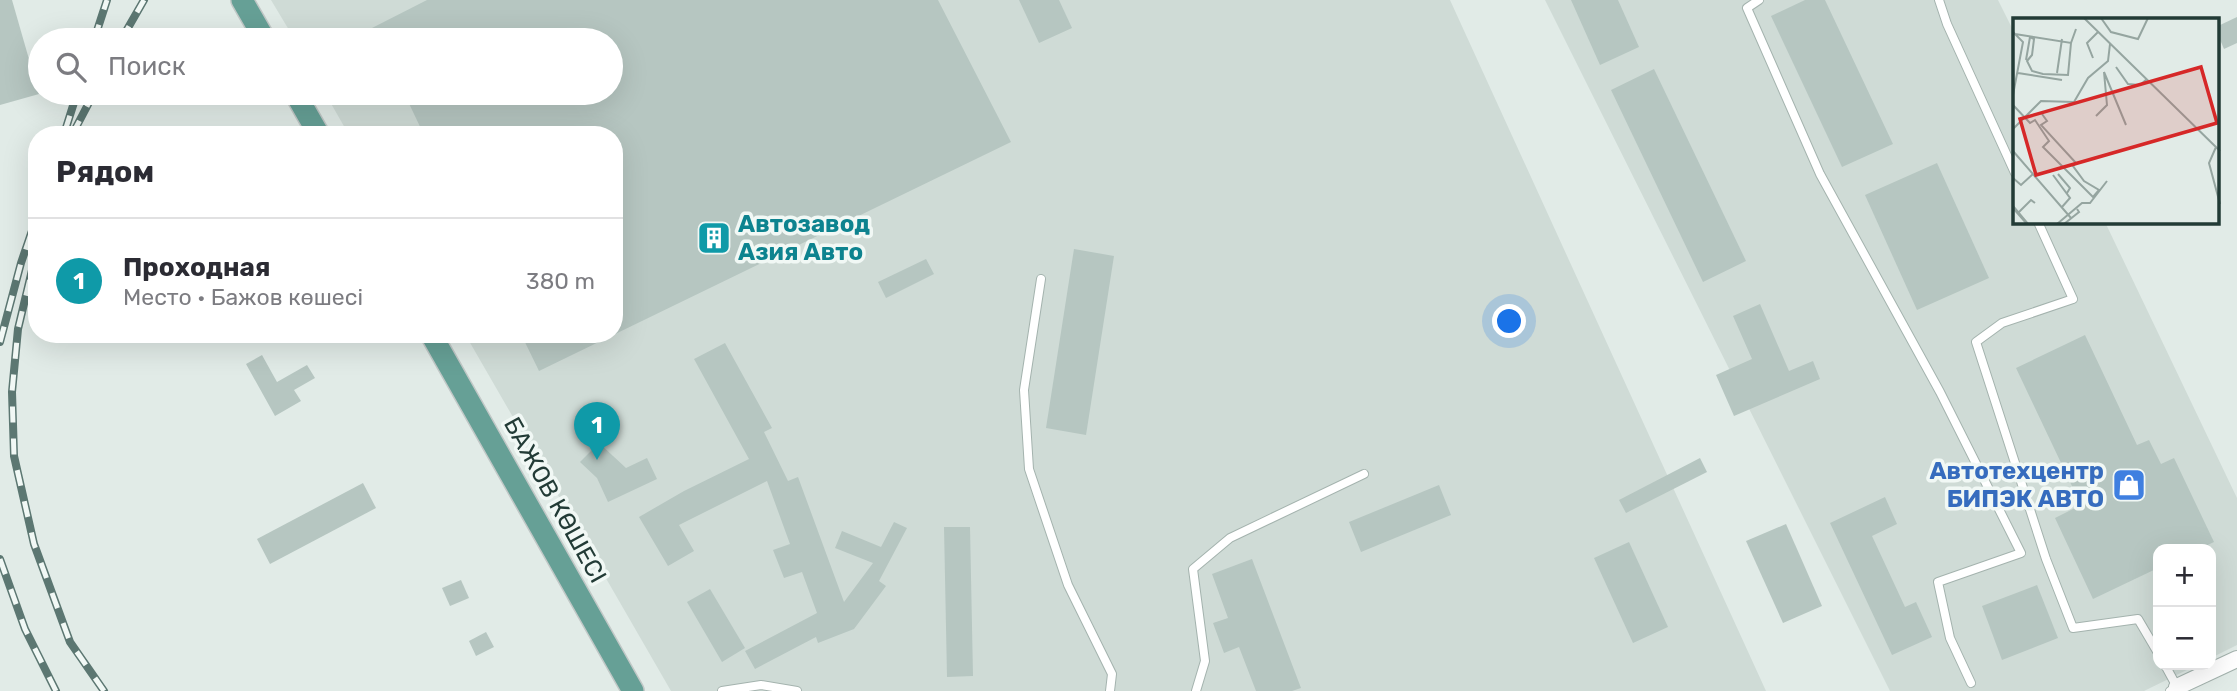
<!DOCTYPE html>
<html lang="ru">
<meta charset="utf-8">
<style>
body{margin:0;font-family:Rubik,sans-serif;background:#f2f2f3;color:#2b2b33}
.controls{position:absolute;right:21px;bottom:21px;display:grid;overflow:hidden;border-radius:14px;box-shadow:0 7px 28px #0002}
.controls button{width:63px;height:63px;display:grid;place-items:center;padding:0;border:0;border-bottom:2px solid #e1e1e2;background:#fff;color:#2b2b33;font:35px sans-serif}
.you{position:absolute;left:1510px;top:322px;width:24px;height:24px;margin:-18px;border:5px solid #fff;border-radius:50%;background:#1a73e8;box-shadow:0 0 0 10px #1a73e833}
.badge{display:grid;place-items:center;width:46px;height:46px;border-radius:50%;background:#835745;color:#fff;font-size:23px;font-weight:700}
.pin{position:absolute;translate:-50% -58px;filter:drop-shadow(0 2px 4px #0008)}
.pin::after{content:'';position:absolute;top:37px;width:24px;height:21px;background:inherit;clip-path:polygon(0 0,100% 0,50% 100%)}
.list{margin:0;padding:0;list-style:none}
h2{display:flex;justify-content:space-between;align-items:center;height:91px;margin:0;padding:0 28px;font-size:30px}
h2 small{font-size:23px;font-weight:400;color:#7c7c81}
.list li{display:grid;grid-template-columns:46px 1fr auto;gap:21px;align-items:center;box-sizing:border-box;height:126px;padding:0 28px;border-top:2px solid #e1e1e2}
.list b{display:block;font-size:26px;white-space:nowrap}
.list p{margin:0;font-size:23px;white-space:nowrap;color:#7c7c81}
.list em{font-size:23px;font-style:normal;color:#7c7c81}
.icon{flex:none;width:38px;height:38px;fill:none;stroke:currentColor;stroke-width:2;stroke-linecap:round;stroke-linejoin:round}
.map{position:relative;flex:none;width:2237px;height:691px;overflow:hidden}
.search{position:absolute;background:#fff;box-shadow:0 7px 28px #0002;left:28px;top:28px;width:595px;height:77px;display:flex;align-items:center;gap:18px;box-sizing:border-box;padding:0 24px;border-radius:38px;color:#7c7c81;font-size:26px}
.panel{position:absolute;background:#fff;box-shadow:0 7px 28px #0002;left:28px;top:126px;width:595px;height:217px;border-radius:28px}
.map>svg:first-child{display:block}
.built{fill:#cfdbd6}
.building{fill:#b6c6c1}
.lines{fill:none;stroke-linecap:round;stroke-linejoin:round}
.service-casing{stroke:#a4b3ae;stroke-width:10}
.minor-casing{stroke:#a4b3ae;stroke-width:18}
.primary-casing{stroke:#c1c8c7;stroke-width:24}
.service{stroke:#fff;stroke-width:8}
.minor{stroke:#fff;stroke-width:16}
.primary{stroke:#66a096;stroke-width:21}
.rail-casing{stroke:#5c7772;stroke-width:8}
.rail{stroke:#f1f8f5;stroke-width:5;stroke-dasharray:16;stroke-linecap:butt}
.labels{text-anchor:middle;stroke-width:7;stroke-linejoin:round;paint-order:stroke}
.culture-label{font-size:24px;font-weight:bold;fill:#0d838f;stroke:#f1f8f5;text-anchor:start}
.shop-label{font-size:24px;font-weight:bold;fill:#366cbe;stroke:#f1f8f5;text-anchor:end}
.street-label{font-size:24px;fill:#223b36;stroke:#f1f8f5}
.inset-road{fill:none;stroke:#95a5a0;stroke-width:2}
.view{fill:#d62828;fill-opacity:0.15;stroke:#d62828;stroke-width:3.5}
.inset-edge{fill:none;stroke:#223b36;stroke-width:3.5}
</style>
<div class="map">
<svg width="2237" height="691" viewBox="0 0 2237 691">
<rect width="100%" height="100%" fill="#e1ebe7"/>
<g class="built">
<path d="M271,0H1450L1766,691H671L465,334H614V135H349L325,93H611V40H295Z"/>
<path d="M1545,0H1998L2015,34V222H2105L2237,498V645L2211,658V549H2158V665H2197L2144,691H1890Z"/>
</g>
<g class="building">
<path d="M0,0H12L39,94L0,105Z"/>
<path d="M427,0H938L1011,142L539,371L521,334H614V135H424L404,93H611V40H378L372,28Z"/>
<path d="M1019,0H1059L1072,28L1039,43Z"/>
<path d="M1571,0H1618L1639,47L1600,65Z"/>
<path d="M1805,0H1825L1893,144L1842,167L1771,16Z"/>
<path d="M2237,17V43L2224,49L2218,35V26Z"/>
<path d="M1654,69L1746,261L1703,282L1611,90Z"/>
<path d="M1937,163L1989,278L1917,310L1865,195Z"/>
<path d="M1074,249L1114,256L1086,435L1046,428Z"/>
<path d="M926,259L934,274L886,298L878,282Z"/>
<path d="M1760,304L1789,371L1813,361L1820,379L1734,416L1716,375L1752,359L1733,316Z"/>
<path d="M2085,335L2137,445L2149,440L2161,464L2174,458L2214,542L2199,549H2158V568L2093,599L2055,518L2081,505L2016,368Z"/>
<path d="M725,343L772,428L764,432L788,481L798,477L844,602L873,563L835,548L842,531L881,547L894,522L907,528L879,581L886,586L854,629L818,643L816,637L755,669L745,651L817,613L802,572L784,578L773,550L790,544L767,481L679,525L694,551L668,566L639,517L684,491L749,459L694,359Z"/>
<path d="M262,355L277,382L307,365L315,378L294,390L301,401L275,416L246,364Z"/>
<path d="M599,443L626,468L647,458L657,479L608,502L597,478L580,462Z"/>
<path d="M1700,458L1707,472L1626,513L1619,500Z"/>
<path d="M363,483L376,508L270,564L257,539Z"/>
<path d="M1439,485L1451,515L1361,552L1349,522Z"/>
<path d="M1885,497L1897,524L1872,536L1905,607L1916,602L1932,637L1892,655L1830,523Z"/>
<path d="M1786,524L1822,606L1783,623L1746,541Z"/>
<path d="M944,527H970L973,676L947,677Z"/>
<path d="M1629,542L1668,627L1633,643L1594,558Z"/>
<path d="M1252,559L1301,688L1292,691H1256L1239,647L1224,653L1213,623L1228,618L1212,574Z"/>
<path d="M461,580L469,598L450,606L442,588Z"/>
<path d="M2037,585L2058,638L2002,660L1982,606Z"/>
<path d="M710,589L745,648L722,662L687,602Z"/>
<path d="M486,632L494,647L476,656L469,641Z"/>
</g>
<g class="lines">
<defs>
<g id="service">
<path d="M1759,0L1747,8L1820,174L1940,392L2021,553L1938,582L1950,638L1971,683"/>
<path d="M1939,0L1947,24L2015,173"/>
<path d="M2038,222L2073,299L2002,323L1976,342L2046,559L2073,628L2138,619L2158,653"/>
<path d="M1041,279L1024,390L1029,469L1068,585L1112,674L1110,691"/>
<path d="M2165,665L2177,687L2170,691"/>
<path d="M722,691L761,685L797,691"/>
<path d="M1196,691L1205,661L1193,569L1230,538L1364,474"/>
</g>
<path id="minor" d="M2179,691L2177,687L2237,659"/>
<g id="primary">
<path d="M242,0L265,40"/>
<path d="M295,93L319,135"/>
<path d="M431,334L633,691"/>
</g>
</defs>
<use href="#service" class="service-casing"/>
<use href="#minor" class="minor-casing"/>
<use href="#primary" class="primary-casing"/>
<use href="#service" class="service"/>
<use href="#minor" class="minor"/>
<use href="#primary" class="primary"/>
<defs>
<g id="rail">
<path d="M94,40L107,0"/>
<path d="M121,40L144,0"/>
<path d="M65,131L77,93"/>
<path d="M72,135L94,93"/>
<path d="M37,249L18,329L12,392L14,456L34,544L70,642L104,691"/>
<path d="M0,342L21,263L37,216"/>
<path d="M0,559L25,629L56,691"/>
</g>
</defs>
<use href="#rail" class="rail-casing"/>
<use href="#rail" class="rail"/>
</g>
<defs>
<symbol id="building-square" viewBox="-11 -11 22 22"><rect x="-9" y="-9" width="18" height="18" rx="4" fill="#0f9aa8" stroke="#f1f8f5"/><path d="M-4-6H4V6H1V3H-1V6H-4ZM-2.5-4.3h1.7v1.8h-1.7ZM.8-4.3h1.7v1.8H.8ZM-2.5-1h1.7V.8h-1.7ZM.8-1h1.7V.8H.8Z" fill="#fff"/></symbol>
<symbol id="shop-square" viewBox="-11 -11 22 22"><rect x="-9" y="-9" width="18" height="18" rx="4" fill="#3f7fe0" stroke="#f1f8f5"/><path d="M-5-2.5h2.3a2.7 3.5 0 0 1 5.4 0H5L5.5 6h-11ZM-1.5-2.5h3a1.5 2.3 0 0 0-3 0Z" fill="#fff"/></symbol>
</defs>
<g fill-rule="evenodd">
<use href="#building-square" x="695" y="219" width="38" height="38"/>
<use href="#shop-square" x="2110" y="466" width="38" height="38"/>
</g>
<g class="labels">
<g class="culture-label">
<text x="738" y="232">Автозавод<tspan x="738" dy="28">Азия Авто</tspan></text>
</g>
<g class="shop-label">
<text x="2104" y="479">Автотехцентр<tspan x="2104" dy="28">БИПЭК АВТО</tspan></text>
</g>
<g class="street-label">
<text transform="translate(555 500) rotate(61)" y="8">БАЖОВ КӨШЕСІ</text>
</g>
</g>
<g transform="translate(2013 18)">
<rect width="206" height="206" fill="#e1ebe7"/>
<path class="inset-road" d="M71,0L207,133M88,0L98,14L125,21L135,0M0,14L10,24L0,77M2,16L58,25L63,11M17,19L21,21L19,37L14,43L19,53L30,56L55,57L58,25M80,40L74,25L85,14M13,42L17,19M103,49L115,66L127,67L134,61M91,54L113,107M5,55L49,62M44,55L49,21M0,87L17,105L22,102L36,123L30,129L80,179L86,172L71,163L60,148L63,145L28,107L34,103L29,96M83,98L94,87L91,54M0,111L28,83L61,84L75,60L95,43L97,26M203,129L196,145L207,186M0,133L58,200M45,156L57,170L54,175M40,157L57,180L49,189M0,160L8,167L20,156M0,188L15,206M0,190L14,206M6,194L18,182L22,185M44,206L69,185H77L94,163M51,206L66,194L64,191"/>
<path class="view" d="M188,49L204,105L23,157L7,101Z"/>
<rect width="206" height="206" class="inset-edge"/>
</g>
</svg>
<div class="controls">
<button>+</button>
<button>−</button>
</div>
<div class="you"></div>
<div class="pin badge" style="left:597px;top:460px;background:#0f9aa8">1</div>
<div class="search"><svg class="icon" aria-label="search" viewBox="0 0 24 24"><circle cx="10" cy="10" r="6"/><path d="M15 15l6 6"/></svg>Поиск</div>
<section class="panel">
<h2>Рядом<small></small></h2>
<ul class="list">
<li><span class="badge" style="background:#0f9aa8">1</span><div><b>Проходная</b><p>Место · Бажов көшесі</p></div><em>380 m</em></li>
</ul>
</section>
</div>
